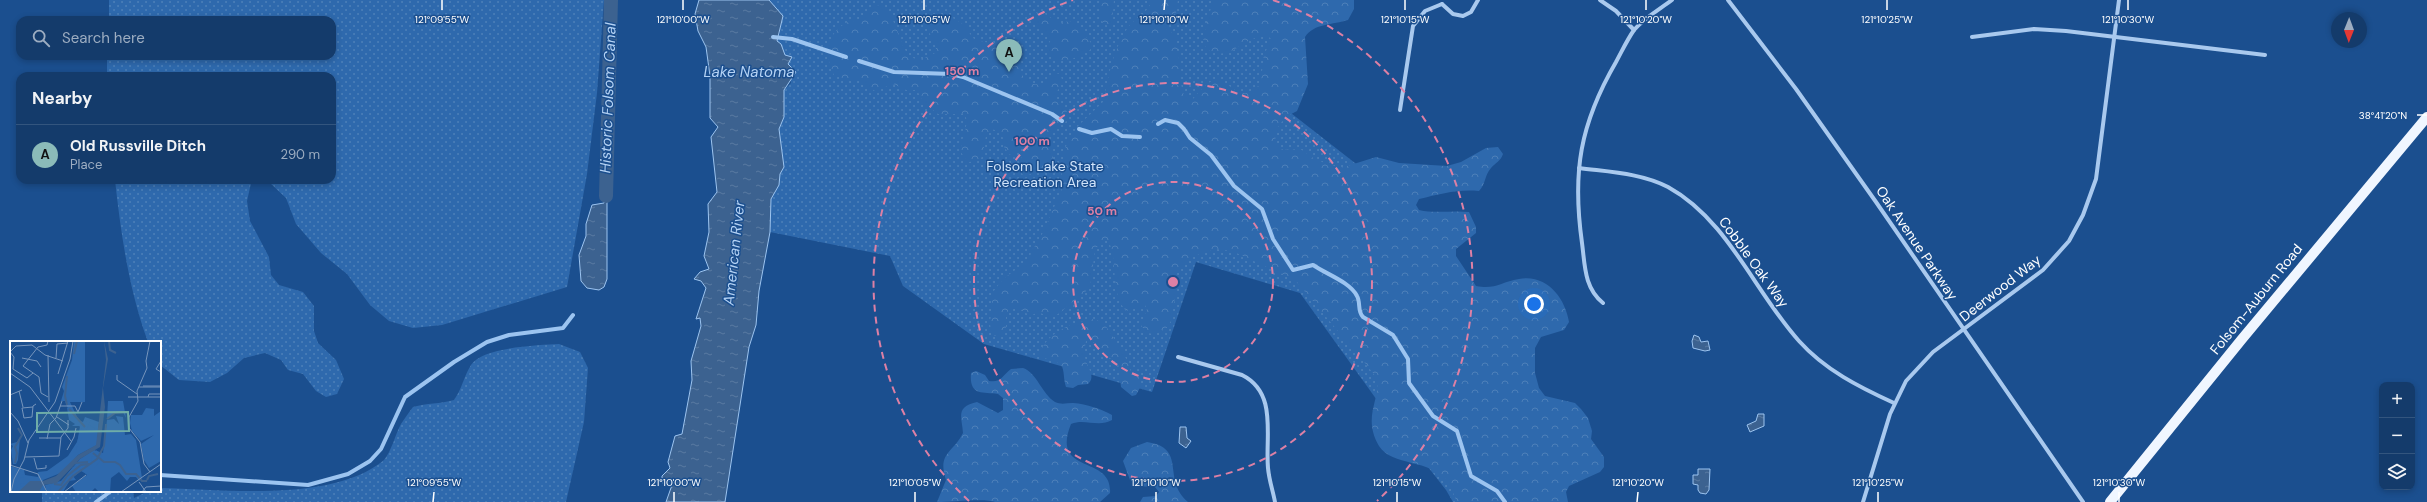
<!DOCTYPE html>
<meta charset="utf-8">
<style>
body{margin:0;font-family:"DM Sans",sans-serif;background:#1d4271;color:#f1f3f6}
.controls{position:absolute;right:12px;bottom:12px;display:grid;overflow:hidden;border-radius:8px;box-shadow:0 2px 6px #0003}
.controls button{width:36px;height:36px;display:grid;place-items:center;padding:0;border:0;border-bottom:1px solid #33557e;background:#143b6b;color:#f1f3f6;font:20px sans-serif}
.compass{position:absolute;left:2331px;top:12px;width:36px;height:36px;border-radius:50%;background:#143b6b;box-shadow:0 2px 6px #0003;rotate:181deg}
.you{position:absolute;left:1534px;top:304px;width:14px;height:14px;margin:-10px;border:3px solid #fff;border-radius:50%;background:#1a73e8;box-shadow:0 0 0 6px #1a73e833}
.badge{display:grid;place-items:center;width:26px;height:26px;border-radius:50%;background:#8bbbb9;color:#111;font-size:13px;font-weight:700}
.pin{position:absolute;translate:-50% -33px;filter:drop-shadow(0 1px 2px #0008)}
.pin::after{content:'';position:absolute;top:21px;width:14px;height:12px;background:inherit;clip-path:polygon(0 0,100% 0,50% 100%)}
.list{margin:0;padding:0;list-style:none}
h2{display:flex;justify-content:space-between;align-items:center;height:52px;margin:0;padding:0 16px;font-size:17px}
h2 small{font-size:13px;font-weight:400;color:#9dadc1}
.list li{display:grid;grid-template-columns:26px 1fr auto;gap:12px;align-items:center;box-sizing:border-box;height:60px;padding:0 16px;border-top:1px solid #33557e}
.list b{display:block;font-size:15px;white-space:nowrap}
.list p{margin:0;font-size:13px;white-space:nowrap;color:#9dadc1}
.list em{font-size:13px;font-style:normal;color:#9dadc1}
.icon{flex:none;width:22px;height:22px;fill:none;stroke:currentColor;stroke-width:2;stroke-linecap:round;stroke-linejoin:round}
.map{position:relative;flex:none;width:2427px;height:502px;overflow:hidden}
.search{position:absolute;background:#143b6b;box-shadow:0 2px 6px #0003;left:16px;top:16px;width:320px;height:44px;display:flex;align-items:center;gap:10px;box-sizing:border-box;padding:0 14px;border-radius:12px;color:#9dadc1;font-size:15px}
.panel{position:absolute;background:#143b6b;box-shadow:0 2px 6px #0003;left:16px;top:72px;width:320px;height:112px;border-radius:12px}
.map>svg:first-child{display:block}
.grass{fill:url(#grass-dots)}
.forest{fill:url(#forest-crowns)}
.water{fill:url(#water-ripples);stroke:#9cc4f0}
.lines{fill:none;stroke-linecap:round;stroke-linejoin:round}
.stream{stroke:#9cc4f0;stroke-width:4}
.canal{stroke:#3c6290;stroke-width:14}
.street{stroke:#a9c9ee;stroke-width:4}
.primary{stroke:#f0f6ff;stroke-width:10}
.ticks{fill:none;stroke:#fff;stroke-width:1.5}
.ring{fill:none;stroke:#dd80a5;stroke-width:2;stroke-dasharray:7 5}
.labels{text-anchor:middle;stroke-width:3;stroke-linejoin:round;paint-order:stroke}
.park-label{font-size:14px;fill:#cfe3fa;stroke:#1b4f8f}
.street-label{font-size:14px;fill:#fff;stroke:#1b4f8f}
.water-label{font-size:15px;font-style:italic;fill:#b5d3f5;stroke:#1b4f8f}
.inset-river{fill:none;stroke:#3c6290;stroke-width:2}
.inset-road{fill:none;stroke:#7695bc;stroke-width:1}
.view{fill:#6fada8;fill-opacity:0.15;stroke:#6fada8;stroke-width:2}
.inset-edge{fill:none;stroke:#fff;stroke-width:2}
.ticks-label{font-size:10px;text-anchor:middle;fill:#fff;stroke:#1b4f8f;stroke-width:3;stroke-linejoin:round;paint-order:stroke}
.centre{fill:#dd80a5;stroke:#1b4f8f;stroke-width:2}
.ring-label{font-size:12px;text-anchor:middle;font-weight:bold;fill:#dd80a5;stroke:#1b4f8f;stroke-width:3;stroke-linejoin:round;paint-order:stroke}
</style>
<div class="map">
<svg width="2427" height="502" viewBox="0 0 2427 502">
<defs>
<pattern id="grass-dots" width="8" height="8" patternUnits="userSpaceOnUse"><rect width="8" height="8" fill="#2e69ad"/><path d="M2 2h.1M6 6h.1" fill="none" stroke="#4d80b9" stroke-width="1.8" stroke-linecap="round"/></pattern>
<pattern id="forest-crowns" width="20" height="18" patternUnits="userSpaceOnUse"><rect width="20" height="18" fill="#2e69ad"/><path d="M2 6a3 3 0 1 1 6 0M12 15a3 3 0 1 1 6 0" fill="none" stroke="#4d80b9"/></pattern>
<pattern id="water-ripples" width="26" height="14" patternUnits="userSpaceOnUse"><rect width="26" height="14" fill="#3c6290"/><path d="M2 4q2-2 4 0t4 0M15 11q2-2 4 0t4 0" fill="none" stroke="#597aa1"/></pattern>
</defs>
<rect width="100%" height="100%" fill="#1b4f8f"/>
<g class="grass">
<path d="M109,0H604L597,93L587,174L567,287L442,325L413,328L389,321L370,305L347,274L321,253L296,224L286,198L270,183H251L247,201L250,221L269,257L271,275L279,285L303,292L314,306V331L318,343L336,360L344,379L337,394L326,397L316,391L303,374L288,370L281,360L265,353L244,358L227,373L210,382L179,380L160,365V342H148C129,290 121,235 115,180H332V76H107V56H332V20H109Z"/>
<path d="M769,0H1291L1264,92L1396,195L1559,502H1453L1446,490L1392,421L1300,293L1196,262L1152,392L984,344L903,286L890,256L770,232L771,199L779,185L780,174L784,167L779,129L784,117V90L791,83L788,64L792,57L785,55L777,41L780,33L777,10Z"/>
<path d="M559,344L580,352L588,368L584,422L566,502H42V491H133L134,498L148,491H160V488C228,490 334,502 384,460C392,450 395,435 401,424C405,418 409,412 413,407C427,403 440,404 454,400C462,389 464,376 471,365C482,347 540,345 559,344Z"/>
</g>
<g class="forest">
<path d="M1099,0H1114L1112,22L1108,26C1096,19 1100,12 1099,0Z"/>
<path d="M1152,0H1178L1176,13L1163,22V27C1166,29 1171,31 1173,34C1182,45 1177,78 1184,95L1193,99C1226,57 1221,97 1254,93L1261,80L1264,54L1272,40L1268,36C1239,36 1234,64 1206,49L1203,38L1213,0H1354V9L1348,20C1333,25 1314,23 1305,37L1308,84L1297,111C1282,118 1270,131 1278,149L1302,150L1316,160L1341,168L1376,157L1399,163L1447,166L1461,162L1486,148L1498,147L1503,154C1500,162 1496,162 1491,168C1484,176 1486,184 1479,191C1457,189 1441,194 1419,199L1416,205L1419,210C1435,214 1452,210 1469,212L1476,227V233L1456,249V256L1476,286C1495,290 1501,282 1519,279C1547,274 1565,298 1569,322L1564,330L1541,337L1535,348V373L1539,388L1545,396L1575,403L1581,409L1588,418L1592,431L1591,439L1604,457V467L1600,472L1569,486L1566,492L1568,502H1457C1454,496 1452,488 1448,482C1430,458 1392,467 1379,446C1361,416 1383,396 1376,378C1375,375 1371,371 1369,368L1295,280L1232,251L1216,249L1191,257L1176,272L1174,281L1176,292L1171,321L1166,329L1155,334L1146,333L1141,325L1147,309L1145,305L1126,311C1109,291 1119,262 1108,240H1103L1095,250L1090,288L1058,314L1050,317L1038,312C1029,318 1026,312 1018,308L1009,310L1006,315V329L999,336H994L991,331L990,324L993,292L1003,279L1030,259L1031,251L1039,241L1063,187L1061,167L1066,146L1078,126L1104,101C1107,79 1115,43 1130,25C1138,16 1149,12 1152,0Z"/>
<path d="M878,5C907,18 894,78 935,53L936,48L924,20C932,7 956,18 965,26C969,30 970,37 976,40C986,44 1002,41 1011,49C1025,61 1014,88 1045,84L1054,73L1060,74C1066,85 1056,88 1055,98L1066,109L1068,118L1067,121L1057,125L1049,137C1049,142 1052,147 1053,152C1055,167 1036,175 1023,175C1013,161 1030,150 1025,136L1020,135L1016,138L1015,153L1010,155L1004,147L1002,132L991,129L986,136L982,157L976,161L969,162C950,148 972,133 965,114H938L923,102L917,90H906L893,84L875,91L857,79H845L834,75C824,56 826,34 846,23C851,21 857,21 861,18C867,12 869,8 878,5Z"/>
<path d="M1037,12L1047,15L1059,24L1069,21L1075,22L1091,43L1090,50C1076,59 1057,67 1045,50L1052,38L1033,22L1034,15Z"/>
<path d="M1095,319L1104,324L1110,332L1127,360L1131,372L1141,381V386L1136,395L1132,396L1121,387L1118,362L1103,355L1096,344L1090,340L1086,341C1085,346 1084,352 1085,357C1086,367 1097,376 1088,384L1078,385L1073,388L1066,387C1063,378 1065,372 1061,364L1039,356C1045,333 1073,321 1095,319Z"/>
<path d="M1023,368C1037,373 1042,394 1055,402C1061,405 1067,403 1073,403C1087,404 1101,409 1112,415V420C1098,428 1085,418 1071,424C1050,476 1113,454 1110,493L1100,502H995C986,498 951,502 937,502L946,480C937,453 953,453 963,433C962,417 955,407 977,402L998,413L1003,410V398L998,394C982,392 969,396 971,373L976,371L985,375L989,381C1001,383 1002,376 1011,369Z"/>
<path d="M1147,442C1188,448 1161,479 1188,502H1140L1143,497L1156,496L1159,492L1155,487L1135,486L1130,480L1123,461L1131,448Z"/>
</g>
<g class="water">
<path d="M699,0H769L783,16L777,41L781,44L785,55L792,57L788,64L796,72L784,90V117L779,129L784,167L780,174L779,185L771,199L770,232L759,291L756,325L749,347L725,502H666L672,485L669,479L662,483V476L670,468L668,462L675,436L682,434L692,380L691,361L701,326L700,318L696,319L706,288L701,281L694,279L700,272L709,269L704,256L709,232L708,204L717,192L711,137L718,127L710,118V76L706,47L698,31L695,14Z"/>
<path d="M605,196H607V279L604,287L599,290L587,288L581,281L579,255L586,236V224L592,205L604,203Z"/>
<path d="M1694,335L1699,337L1701,342L1708,341L1710,350L1705,351L1693,348L1692,341Z"/>
<path d="M1758,414H1764V426L1750,432L1747,425L1756,421Z"/>
<path d="M1180,427H1186L1187,438L1191,441L1186,448L1179,443Z"/>
<path d="M1698,469H1710L1709,490L1706,494L1700,493L1698,490V485L1693,484V475H1698Z"/>
</g>
<g class="lines">
<g class="stream">
<path d="M773,37L792,39L846,57"/>
<path d="M859,61L894,72L951,74L963,77L1052,114L1062,121"/>
<path d="M1158,124L1165,120L1178,123L1184,129L1190,138L1211,155L1234,186L1262,209L1273,239L1293,270L1313,265C1326,274 1350,282 1357,296C1361,303 1357,311 1363,317L1393,335L1408,359L1409,383L1433,416L1457,431L1471,476L1497,491L1505,502"/>
<path d="M1079,129L1092,133L1111,129L1122,136L1140,137"/>
<path d="M160,475L308,485L348,474L370,461L381,449L405,397L454,362L487,342L509,335L563,328L573,315"/>
<path d="M96,502L111,491"/>
</g>
<path class="canal" d="M606,196L611,0"/>
<g class="street">
<path d="M1600,0L1616,11L1634,30"/>
<path d="M1728,0L1796,89L1876,202L2083,502"/>
<path d="M1442,4L1453,14L1463,16L1471,12L1478,0"/>
<path d="M1972,37L2034,29L2066,31L2265,55"/>
<path d="M1400,110L1413,26L1425,11L1442,4"/>
<path d="M1579,168C1609,172 1641,173 1668,187C1728,220 1754,291 1799,341C1825,370 1859,387 1894,403"/>
<path d="M1603,303C1584,288 1585,265 1582,243C1572,172 1580,124 1616,62C1622,51 1627,40 1634,30C1644,18 1660,9 1672,0"/>
<path d="M1178,357L1242,375C1278,393 1265,436 1268,468C1269,480 1273,491 1275,502"/>
<path d="M1863,502L1890,414L1906,381L1933,352L2043,270L2069,241L2083,215L2096,179L2119,0"/>
</g>
<path class="primary" d="M2110,502L2242,339L2427,117"/>
</g>
<path class="ticks" d="M442,10V0M683,10V0M924,10V0M1164,10L1165,0M1405,10V0M1646,10V0M1887,10V0M2128,10V0M2417,115H2427M433,502L434,492M674,502V492M915,502V492M1156,502V492M1397,502V492M1637,502L1638,492M1878,502V492M2119,502V492"/>
<g class="ring">
<circle cx="1173" cy="282" r="100"/>
<circle cx="1173" cy="282" r="199"/>
<path d="M969 501A299 299 0 0 1 1073 0M1273 0A299 299 0 0 1 1377 501"/>
</g>
<g class="labels">
<g class="park-label">
<text x="1045" y="171">Folsom Lake State<tspan x="1045" dy="16">Recreation Area</tspan></text>
</g>
<g class="street-label">
<text transform="translate(1917 243) rotate(56)" y="5">Oak Avenue Parkway</text>
<text transform="translate(1754 262) rotate(54)" y="5">Cobble Oak Way</text>
<text transform="translate(2000 288) rotate(-38)" y="5">Deerwood Way</text>
<text transform="translate(2256 299) rotate(-51)" y="5">Folsom-Auburn Road</text>
</g>
<g class="water-label">
<text x="749" y="77">Lake Natoma</text>
<text transform="translate(608 98) rotate(-88)" y="5">Historic Folsom Canal</text>
<text transform="translate(734 253) rotate(-84)" y="5">American River</text>
</g>
</g>
<g transform="translate(10 341)">
<rect width="151" height="151" fill="#1b4f8f"/>
<path d="M64,0H78L75,1V61H60L69,80L73,81L75,76L89,81L87,104L68,114L53,131L33,139L36,151H0V125L14,129L15,134L28,136V131L37,130L58,115L67,101L71,87L61,76L55,60H51L54,50L52,46L62,19ZM98,60H113L116,77L113,71H107L97,77ZM136,67L144,68V75L151,70V120L139,127L134,119L131,103L144,94L131,100L122,90L120,82L121,74H132ZM106,75L113,76L115,94L121,93L126,99L132,137L129,140L126,136H120L117,140L109,131L101,137L100,151H89L85,147L81,151H66L62,145L77,134L72,129L60,139L53,151H37L35,144L51,140L70,118L84,109L93,112L97,79L104,78L109,83Z" fill="#2e69ad"/>
<path d="M57,67H62L60,68L70,80L73,81L75,78L77,81L81,78L78,84L87,88L82,90L78,85L74,94V87H71L73,91L69,93L72,92V96L66,109L70,85H62L65,83L59,79ZM10,96L8,119L6,123H3L1,109L3,105L0,103L7,101ZM86,109L89,112L86,118L66,130L54,141L86,118L92,109L91,119L78,134L71,130L63,135L66,139L59,140L53,150L52,148L47,151L53,144L46,151H39L41,147L39,144L52,140L63,126L69,125L68,121L82,119L81,116L86,115ZM11,129L15,134L12,133L14,136L10,137L15,142L10,143L11,146L14,145L8,151V146L5,151H2Z" fill="#2e69ad"/>
<path d="M94,0L98,18L93,47L95,66L90,106L70,118L47,142L33,144L29,151H8L20,140H33L46,135L68,114L86,104L96,19Z" fill="#3c6290"/>
<path class="inset-river" d="M99,0L100,9L106,12M64,13L67,0M57,35L55,55L57,64M59,68L75,86M97,78L105,72L115,71M83,112L94,121H105L110,124L116,133H126L132,140H137M5,122L7,112L5,106L12,94L8,87M65,122L78,121M137,139L139,135L148,133M44,143L51,144L57,135L71,124L79,123M48,151L63,135L87,118L94,105L96,83"/>
<path class="inset-road" d="M38,0L37,4L28,6L13,25L29,36L31,52L38,56M0,11L6,5L22,4L35,14L53,20M0,11L4,16L3,28L17,37L23,32M38,14L39,61M12,17L27,20L31,26M46,17L47,3L58,2M151,20L146,28L151,31M0,32L20,46L39,71M48,33L58,0M107,34V39L127,53M133,45H151M129,46H151M9,50L13,66M0,54L12,49M118,56H151M138,56L139,53H151M50,65H65L68,71L72,61M23,66L12,67L14,77L22,76L23,65L26,63M0,71L8,80L18,102M39,71L61,100M47,76L59,84M29,97H51M37,98L40,83L46,77L52,60M57,109L64,96L66,87M0,111L1,124M15,116L49,115L51,96L58,87V79M24,117L27,128L36,127V124M0,124L28,133L37,151M140,131L134,123L130,101L119,87V76L128,60L127,50L137,27L136,20L140,0M129,141L136,151M1,151L4,138L14,119L19,99L45,61L60,18L63,0M54,151L76,134M111,151L151,123M132,151L136,146L151,145"/>
<path class="view" d="M118,71L119,90L27,91V72Z"/>
<rect width="151" height="151" class="inset-edge"/>
</g>
<g class="ticks-label">
<text x="442" y="23">121°09'55"W</text>
<text x="683" y="23">121°10'00"W</text>
<text x="924" y="23">121°10'05"W</text>
<text x="1164" y="23">121°10'10"W</text>
<text x="1405" y="23">121°10'15"W</text>
<text x="1646" y="23">121°10'20"W</text>
<text x="1887" y="23">121°10'25"W</text>
<text x="2128" y="23">121°10'30"W</text>
<text x="2383" y="119">38°41'20"N</text>
<text x="434" y="486">121°09'55"W</text>
<text x="674" y="486">121°10'00"W</text>
<text x="915" y="486">121°10'05"W</text>
<text x="1156" y="486">121°10'10"W</text>
<text x="1397" y="486">121°10'15"W</text>
<text x="1638" y="486">121°10'20"W</text>
<text x="1878" y="486">121°10'25"W</text>
<text x="2119" y="486">121°10'30"W</text>
</g>
<circle cx="1173" cy="282" r="6" class="centre"/>
<g class="ring-label">
<text x="962" y="75">150 m</text>
<text x="1032" y="145">100 m</text>
<text x="1102" y="215">50 m</text>
</g>
</svg>
<div class="controls">
<button>+</button>
<button>−</button>
<button><svg class="icon" aria-label="layers" viewBox="0 0 24 24"><path d="M12 4l9 5-9 5-9-5zM3 14l9 5 9-5"/></svg></button>
</div>
<svg class="compass" viewBox="-18 -18 36 36"><path d="M0-13l5 13h-10z" fill="#e53935"/><path d="M0 13l5-13h-10z" fill="#9dadc1"/></svg>
<div class="you"></div>
<div class="pin badge" style="left:1009px;top:72px">A</div>
<div class="search"><svg class="icon" aria-label="search" viewBox="0 0 24 24"><circle cx="10" cy="10" r="6"/><path d="M15 15l6 6"/></svg>Search here</div>
<section class="panel">
<h2>Nearby<small></small></h2>
<ul class="list">
<li><span class="badge">A</span><div><b>Old Russville Ditch</b><p>Place</p></div><em>290 m</em></li>
</ul>
</section>
</div>
